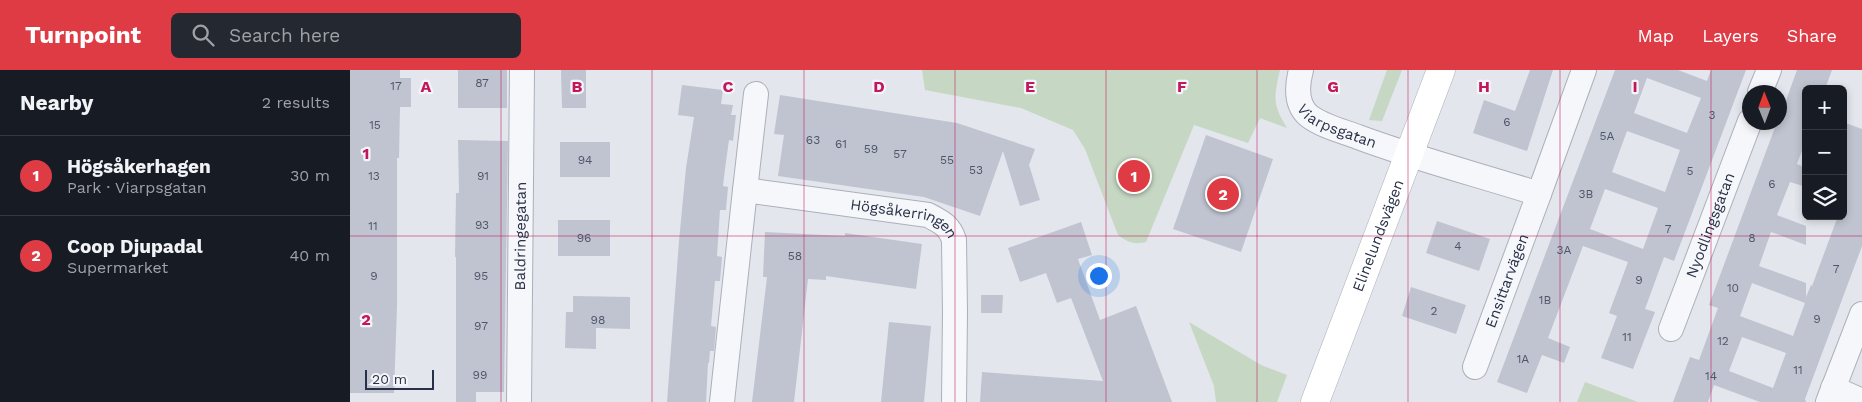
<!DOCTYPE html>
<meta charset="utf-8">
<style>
body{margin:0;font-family:"Work Sans",sans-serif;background:#242831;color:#f1f3f6}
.controls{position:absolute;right:15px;top:15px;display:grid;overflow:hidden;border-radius:8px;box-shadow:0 2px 8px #0003}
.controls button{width:45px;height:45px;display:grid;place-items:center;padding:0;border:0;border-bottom:1px solid #363941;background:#171b24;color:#f1f3f6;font:25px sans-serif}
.compass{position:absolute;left:1392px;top:15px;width:45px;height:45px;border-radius:50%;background:#171b24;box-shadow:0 2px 8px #0003;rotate:359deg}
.scale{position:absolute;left:15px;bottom:12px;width:69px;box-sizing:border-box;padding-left:5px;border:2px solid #283147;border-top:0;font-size:14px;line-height:18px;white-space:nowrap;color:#283147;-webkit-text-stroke:4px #f3f5f9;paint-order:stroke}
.you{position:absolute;left:748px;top:205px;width:18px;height:18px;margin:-12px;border:4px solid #fff;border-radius:50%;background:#1a73e8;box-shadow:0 0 0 8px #1a73e833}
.badge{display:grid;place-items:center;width:32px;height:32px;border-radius:50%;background:#de3b45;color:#fff;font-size:16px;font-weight:700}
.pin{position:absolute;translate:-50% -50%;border:2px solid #fff;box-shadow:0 1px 5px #0006}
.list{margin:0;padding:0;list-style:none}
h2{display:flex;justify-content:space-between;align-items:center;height:65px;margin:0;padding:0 20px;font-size:21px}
h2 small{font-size:16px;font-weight:400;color:#9ea1a6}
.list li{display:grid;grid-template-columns:32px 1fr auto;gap:15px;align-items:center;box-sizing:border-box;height:80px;padding:0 20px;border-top:1px solid #363941}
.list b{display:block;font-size:19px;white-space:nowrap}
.list p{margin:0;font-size:16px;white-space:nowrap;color:#9ea1a6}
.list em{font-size:16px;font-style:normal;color:#9ea1a6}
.icon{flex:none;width:28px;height:28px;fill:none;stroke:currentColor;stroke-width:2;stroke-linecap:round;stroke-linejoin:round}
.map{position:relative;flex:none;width:1512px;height:332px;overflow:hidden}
header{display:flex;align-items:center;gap:30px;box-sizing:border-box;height:70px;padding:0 25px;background:#de3b45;color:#fff}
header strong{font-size:24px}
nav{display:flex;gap:28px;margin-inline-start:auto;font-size:18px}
.search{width:350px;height:45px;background:#242831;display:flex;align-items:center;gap:12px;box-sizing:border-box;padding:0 18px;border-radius:8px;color:#9ea1a6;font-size:19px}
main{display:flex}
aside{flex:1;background:#171b24}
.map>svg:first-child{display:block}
.green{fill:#c6d7c3}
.building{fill:#bfc4d0;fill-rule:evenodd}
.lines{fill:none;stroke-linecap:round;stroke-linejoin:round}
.street-casing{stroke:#abb0ba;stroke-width:26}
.secondary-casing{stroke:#abb0ba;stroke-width:29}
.street{stroke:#f6f7fa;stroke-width:24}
.secondary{stroke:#fff;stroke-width:28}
.grid{fill:none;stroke:#c2185b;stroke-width:1;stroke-opacity:0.55}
.labels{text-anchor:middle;stroke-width:4.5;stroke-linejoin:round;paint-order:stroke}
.number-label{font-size:12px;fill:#4e5669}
.street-label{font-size:15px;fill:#283147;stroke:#f3f5f9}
.grid-label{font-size:16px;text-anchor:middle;font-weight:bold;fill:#c2185b;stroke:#f3f5f9;stroke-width:4.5;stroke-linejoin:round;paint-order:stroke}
</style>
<header>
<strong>Turnpoint</strong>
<div class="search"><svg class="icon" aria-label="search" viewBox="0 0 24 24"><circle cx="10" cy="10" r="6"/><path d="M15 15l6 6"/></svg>Search here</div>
<nav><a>Map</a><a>Layers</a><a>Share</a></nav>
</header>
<main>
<aside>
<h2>Nearby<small>2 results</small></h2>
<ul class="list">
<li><span class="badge">1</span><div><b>Högsåkerhagen</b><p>Park · Viarpsgatan</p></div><em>30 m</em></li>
<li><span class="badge">2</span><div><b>Coop Djupadal</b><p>Supermarket</p></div><em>40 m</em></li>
</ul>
</aside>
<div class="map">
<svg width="1512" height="332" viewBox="0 0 1512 332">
<rect width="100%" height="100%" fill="#e3e6ec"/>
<g class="green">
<path d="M572,0H930C924,27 922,34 937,58L910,48L898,73L844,55L796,172C784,175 777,172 768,165L735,79L723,60L671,38L575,20Z"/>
<path d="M1037,0H1052L1032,51L1019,50Z"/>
<path d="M839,252L911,295L937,305L927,332H866L864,316Z"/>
<path d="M1235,312L1288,332H1227Z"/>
</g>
<g class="building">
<path d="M0,0H50V8H61V37H50L49,88H47V236L44,323H0Z"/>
<rect x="108" y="0" width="49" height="38"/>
<path d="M211,0H236V38H212Z"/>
<path d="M1180,0H1203L1177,81L1123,63L1134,30L1165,41Z"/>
<path d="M1265,0H1328L1357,11L1361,0H1396L1324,191L1314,187L1295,239L1305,242L1283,299L1251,288L1267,246L1259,243L1278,192L1233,176L1198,268L1220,277L1214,293L1192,285L1177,323L1147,312ZM1297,8L1351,28L1337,63L1284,43ZM1277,61L1330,80L1315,122L1262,102ZM1255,119L1308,138L1293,179L1240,159Z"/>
<path d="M1447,0H1482L1475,19H1456V70L1447,94L1456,98V117L1440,112L1427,145L1456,156V175L1421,162L1409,196L1456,213V227L1461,215L1462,216L1488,146H1493V52L1512,59V176L1455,329L1456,332H1410L1364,315L1358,332H1323L1340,287L1349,290L1368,238L1359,235L1427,52H1430V47ZM1402,213L1455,233L1443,266L1390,246ZM1392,267L1436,283L1423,318L1379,301Z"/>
<path d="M332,15L373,20L371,34L383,35L381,45H386L383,71L379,70L375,99L373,116L378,117L376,140H370L367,186L372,187L370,211H365L364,222L361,256L366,257L364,281H360L359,293H358L356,332H317L329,171L336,98L344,47L328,45Z"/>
<path d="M430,25L607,53L685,79L679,95L690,130L670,136L653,81L630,146L574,127L428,106L434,65L424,64Z"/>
<path d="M856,65L923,89L891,182L823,159Z"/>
<path d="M108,70L158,71L154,322H126V332H106V187H105L106,123H109Z"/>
<rect x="210" y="72" width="50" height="35"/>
<rect x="208" y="150" width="52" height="36"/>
<path d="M1087,151L1140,169L1129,201L1076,183Z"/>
<path d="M731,152L742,185L728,189L750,250L786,236L822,332H630L632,302L753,311L721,228L707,233L696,203L670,212L658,178Z"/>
<path d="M415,162L495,166V163L572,174L566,219L476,206V210L458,209L444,332H402L417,207H413Z"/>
<path d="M1061,217L1116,235L1106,264L1052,246Z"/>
<path d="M631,225H653L652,243H631Z"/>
<path d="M223,226L280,227V259L246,258V279L215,278L216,242H223Z"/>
<path d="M539,252L581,256L574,332H531Z"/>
</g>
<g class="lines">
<defs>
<g id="street">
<path id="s1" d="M951,0C947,15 945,34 959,46C972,56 992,61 1008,67C1067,89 1129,105 1189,124L1234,0"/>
<path d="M1410,22L1419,0"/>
<path d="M395,120L406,24"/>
<path id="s2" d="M1321,259L1400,51"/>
<path id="s3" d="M1125,297L1189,124"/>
<path d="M1483,318L1512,331"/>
<path id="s4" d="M169,332L172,0"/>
<path id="s5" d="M372,332L395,120L578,145C591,152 599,155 604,170L605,242L604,332"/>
<path d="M1478,332L1512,244"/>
</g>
<g id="secondary">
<path id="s6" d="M965,332L1091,0"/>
</g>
</defs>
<use href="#street" class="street-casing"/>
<use href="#secondary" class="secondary-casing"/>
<use href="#street" class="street"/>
<use href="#secondary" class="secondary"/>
</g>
<path class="grid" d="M151,0V332M302,0V332M454,0V332M605,0V332M756,0V332M907,0V332M1058,0V332M1210,0V332M1361,0V332M0,166H1512"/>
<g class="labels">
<g class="number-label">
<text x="132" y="17">87</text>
<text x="46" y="20">17</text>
<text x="1362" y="49">3</text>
<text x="1157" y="56">6</text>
<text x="25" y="59">15</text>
<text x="1257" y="70">5A</text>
<text x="463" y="74">63</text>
<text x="491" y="78">61</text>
<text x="521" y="83">59</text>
<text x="550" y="88">57</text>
<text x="235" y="94">94</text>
<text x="597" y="94">55</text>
<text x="626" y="104">53</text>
<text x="1340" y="105">5</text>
<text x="24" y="110">13</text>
<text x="133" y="110">91</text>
<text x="1422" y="118">6</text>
<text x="1236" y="128">3B</text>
<text x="132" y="159">93</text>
<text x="23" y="160">11</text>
<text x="1318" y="163">7</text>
<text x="234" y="172">96</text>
<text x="1402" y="172">8</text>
<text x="1108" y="180">4</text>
<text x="1214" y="184">3A</text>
<text x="445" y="190">58</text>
<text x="1486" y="203">7</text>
<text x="24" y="210">9</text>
<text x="131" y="210">95</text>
<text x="1289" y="214">9</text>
<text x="1383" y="222">10</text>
<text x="1195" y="234">1B</text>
<text x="1084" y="245">2</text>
<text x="1467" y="253">9</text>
<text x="248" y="254">98</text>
<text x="131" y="260">97</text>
<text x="1277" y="271">11</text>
<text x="1373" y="275">12</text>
<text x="1173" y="293">1A</text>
<text x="1448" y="304">11</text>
<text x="130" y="309">99</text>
<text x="1361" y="310">14</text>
</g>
<g class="street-label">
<text dy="5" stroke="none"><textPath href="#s1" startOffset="79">Viarpsgatan</textPath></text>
<text dy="5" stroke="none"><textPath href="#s5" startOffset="376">Högsåkerringen</textPath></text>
<text dy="5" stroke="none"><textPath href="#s2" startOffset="111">Nyodlingsgatan</textPath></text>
<text dy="5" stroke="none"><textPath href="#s4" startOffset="166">Baldringegatan</textPath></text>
<text dy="5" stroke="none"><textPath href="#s6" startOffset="178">Elinelundsvägen</textPath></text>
<text dy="5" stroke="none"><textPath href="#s3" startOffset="92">Ensittarvägen</textPath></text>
</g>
</g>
<g class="grid-label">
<text x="76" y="22">A</text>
<text x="227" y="22">B</text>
<text x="378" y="22">C</text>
<text x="529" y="22">D</text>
<text x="680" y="22">E</text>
<text x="832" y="22">F</text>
<text x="983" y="22">G</text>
<text x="1134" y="22">H</text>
<text x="1285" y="22">I</text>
<text x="16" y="89">1</text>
<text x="16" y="255">2</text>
</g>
</svg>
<div class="controls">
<button>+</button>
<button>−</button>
<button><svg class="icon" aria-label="layers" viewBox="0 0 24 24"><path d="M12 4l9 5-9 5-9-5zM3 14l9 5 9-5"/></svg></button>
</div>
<svg class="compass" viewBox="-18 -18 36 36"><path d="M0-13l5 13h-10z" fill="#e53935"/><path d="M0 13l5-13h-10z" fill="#9ea1a6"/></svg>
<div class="scale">20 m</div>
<div class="you"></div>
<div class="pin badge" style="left:784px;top:106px">1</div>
<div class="pin badge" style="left:873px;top:124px">2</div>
</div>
</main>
